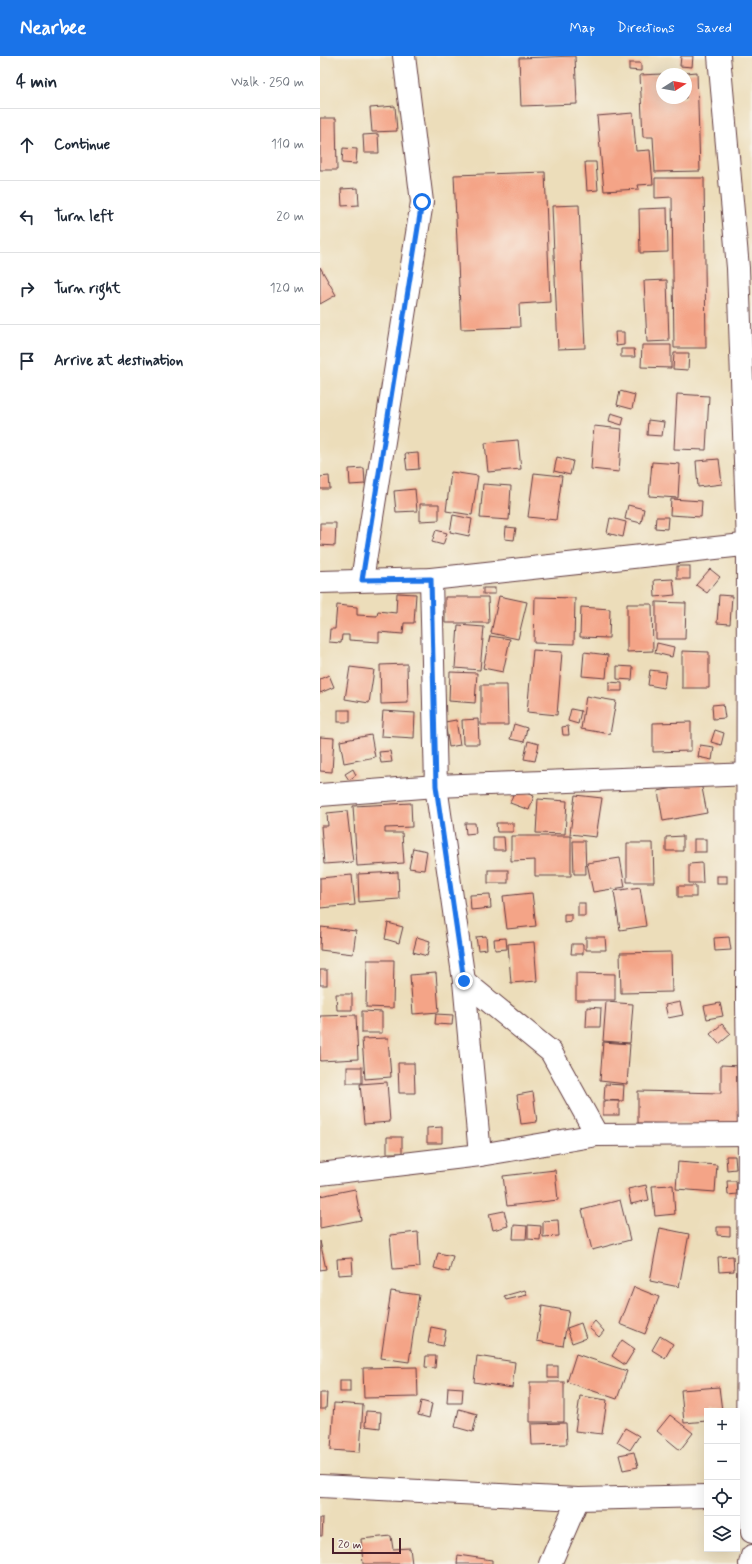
<!DOCTYPE html>
<meta charset="utf-8">
<style>
body{margin:0;font-family:Mynerve,sans-serif;background:#f6f6f7;color:#1f2937}
.controls{position:absolute;right:12px;bottom:12px;display:grid;overflow:hidden;border-radius:0px;box-shadow:0 4px 16px #0002}
.controls button{width:36px;height:36px;display:grid;place-items:center;padding:0;border:0;border-bottom:1px solid #e0e1e3;background:#fff;color:#1f2937;font:20px sans-serif}
.compass{position:absolute;left:336px;top:12px;width:36px;height:36px;border-radius:50%;background:#fff;box-shadow:0 4px 16px #0002;rotate:79deg}
.scale{position:absolute;left:12px;bottom:10px;width:69px;box-sizing:border-box;padding-left:4px;border:2px solid #4a1f2b;border-top:0;font-size:11px;line-height:14px;white-space:nowrap;color:#4a1f2b;-webkit-text-stroke:3px #f7f3e8;paint-order:stroke}
.stop{position:absolute;width:12px;height:12px;margin:-9px;border:3px solid #1a73e8;border-radius:50%;background:#fff}
.stop.end{background:#1a73e8;border-color:#fff;box-shadow:0 1px 4px #0008}
.list{margin:0;padding:0;list-style:none}
h2{display:flex;justify-content:space-between;align-items:center;height:52px;margin:0;padding:0 16px;font-size:17px}
h2 small{font-size:13px;font-weight:400;color:#747a83}
.list li{display:grid;grid-template-columns:26px 1fr auto;gap:12px;align-items:center;box-sizing:border-box;height:72px;padding:0 16px;border-top:1px solid #e0e1e3}
.list b{display:block;font-size:15px;white-space:nowrap}
.list em{font-size:13px;font-style:normal;color:#747a83}
.icon{flex:none;width:22px;height:22px;fill:none;stroke:currentColor;stroke-width:2;stroke-linecap:round;stroke-linejoin:round}
.map{position:relative;flex:none;width:432px;height:1508px;overflow:hidden}
header{display:flex;align-items:center;gap:24px;box-sizing:border-box;height:56px;padding:0 20px;background:#1a73e8;color:#fff}
header strong{font-size:19px}
nav{display:flex;gap:22px;margin-inline-start:auto;font-size:14px}
main{display:flex}
aside{flex:1;background:#fff}
.map>svg:first-child{display:block}
.building{fill:#f4a487}
.lines{fill:none;stroke-linecap:round;stroke-linejoin:round}
.minor-casing{stroke:#623c40;stroke-width:24}
.minor{stroke:#fff;stroke-width:22}
.route{stroke:#1a73e8;stroke-width:5}
</style>
<header>
<strong>Nearbee</strong>
<nav><a>Map</a><a>Directions</a><a>Saved</a></nav>
</header>
<main>
<aside>
<h2>4 min<small>Walk · 250 m</small></h2>
<ul class="list">
<li><svg class="icon" aria-label="ahead" viewBox="0 0 24 24"><path d="M12 20V5M6 11l6-6 6 6"/></svg><div><b>Continue</b></div><em>110 m</em></li>
<li><svg class="icon" aria-label="left" viewBox="0 0 24 24"><path d="M17 20v-9H6M10 6l-5 5 5 5"/></svg><div><b>Turn left</b></div><em>20 m</em></li>
<li><svg class="icon" aria-label="right" viewBox="0 0 24 24"><path d="M7 20v-9h11M14 6l5 5-5 5"/></svg><div><b>Turn right</b></div><em>120 m</em></li>
<li><svg class="icon" aria-label="arrive" viewBox="0 0 24 24"><path d="M6 21V4h12l-3 4 3 4H6"/></svg><div><b>Arrive at destination</b></div></li>
</ul>
</aside>
<div class="map">
<svg width="432" height="1508" viewBox="0 0 432 1508">
<rect width="100%" height="100%" fill="#f7f3e8"/>
<filter id="ink" filterUnits="userSpaceOnUse"><feTurbulence type="fractalNoise" baseFrequency=".025" numOctaves="2"/><feDisplacementMap in="SourceGraphic" scale="8" xChannelSelector="R" yChannelSelector="G"/><feConvolveMatrix kernelMatrix="1 2 1 2 8 2 1 2 1" color-interpolation-filters="sRGB"/></filter>
<filter id="wash" filterUnits="userSpaceOnUse"><feTurbulence type="fractalNoise" baseFrequency=".012" numOctaves="4" result="noise"/><feDisplacementMap in="SourceGraphic" scale="16" xChannelSelector="R" yChannelSelector="G"/><feGaussianBlur stdDeviation="0.9" result="paint"/><feColorMatrix in="noise" values="0 0 0 0 0 0 0 0 0 0 0 0 0 0 0 0 0 1.4 0 .05"/><feComposite in="paint" operator="in"/></filter>
<g filter="url(#wash)">
<rect width="100%" height="100%" fill="#ecddba"/>
<g id="blocks">
<g class="building">
<path d="M255,0L257,48L201,50L199,2Z"/>
<path d="M361,0H373L372,11L360,10Z"/>
<path d="M309,7H321V15L309,14Z"/>
<path d="M377,16L380,115L335,116L333,81H323L320,19L342,18V42H366V17Z"/>
<path d="M75,50L77,75L52,76L50,52Z"/>
<path d="M313,57L316,95L330,94L333,128L318,129L319,133L284,135L277,60Z"/>
<path d="M0,62H16L17,114H0Z"/>
<path d="M58,78L59,97H44L43,79Z"/>
<path d="M23,92L37,93L36,108L22,107Z"/>
<path d="M265,106H276L278,134L267,135Z"/>
<path d="M225,116L230,246L199,248L200,271L141,273L134,119Z"/>
<path d="M335,122H384L386,292H354L352,141L335,142Z"/>
<path d="M38,132L39,149L22,150L21,133Z"/>
<path d="M259,149L265,292L238,293L232,150Z"/>
<path d="M347,152L348,196L320,197L319,153Z"/>
<path d="M0,211L16,239L0,248Z"/>
<path d="M347,224L349,285L327,286L324,225Z"/>
<path d="M295,276H304V289L296,290Z"/>
<path d="M322,289H351V312L321,311Z"/>
<path d="M301,293H314L315,301H301Z"/>
<path d="M354,297H369L368,314L353,313Z"/>
<path d="M300,335L315,339L312,353L297,349Z"/>
<path d="M357,338L389,340L386,394L354,393Z"/>
<path d="M291,357L304,361L302,369L289,365Z"/>
<path d="M328,364L344,366L342,380L327,379Z"/>
<path d="M274,370L302,373L299,416L271,413Z"/>
<path d="M198,384L201,413L168,416L165,387Z"/>
<path d="M98,397L99,413L87,414L85,398Z"/>
<path d="M237,401L253,405L250,419L234,415Z"/>
<path d="M399,403L402,428L378,431L376,405Z"/>
<path d="M332,406L360,408L358,442L329,440Z"/>
<path d="M44,412L45,428L30,429L29,413Z"/>
<path d="M131,416L158,420L152,459L126,455Z"/>
<path d="M214,417L242,420L236,464L208,461Z"/>
<path d="M9,420L10,433H0V421Z"/>
<path d="M163,428L191,430L189,464L160,462Z"/>
<path d="M95,433L97,455L76,456L74,435Z"/>
<path d="M351,443L382,445L381,461L350,459Z"/>
<path d="M100,448H119V464L100,465Z"/>
<path d="M308,449L324,453L321,467L305,463Z"/>
<path d="M133,459L152,463L149,480L130,476Z"/>
<path d="M336,461H348L347,473L335,472Z"/>
<path d="M290,462L306,466L303,481L287,477Z"/>
<path d="M0,467H16L15,490L0,489Z"/>
<path d="M186,471L196,472L194,484L185,483Z"/>
<path d="M116,474L127,477L123,489L112,486Z"/>
<rect x="357" y="510" width="13" height="13"/>
<path d="M390,513L400,521L387,537L376,529Z"/>
<path d="M353,523L355,539L335,541L334,524Z"/>
<rect x="163" y="532" width="12" height="6"/>
<path d="M77,537L96,538L94,567H84L83,578L59,576V586L29,584V579H22L21,587L9,586L10,573H15L17,549L37,551V559L57,560L58,555L76,557Z"/>
<path d="M399,539L412,540L410,568L397,567Z"/>
<path d="M179,540L207,546L198,583L171,577Z"/>
<path d="M125,541H168L169,567H125Z"/>
<path d="M215,541L255,542L254,588L214,587Z"/>
<path d="M336,546L366,547L365,583H336Z"/>
<path d="M307,548H332L333,595L307,596Z"/>
<path d="M261,551L290,553L289,582L260,581Z"/>
<path d="M138,569L164,571L160,614L135,612Z"/>
<path d="M170,580L190,583L183,616L163,612Z"/>
<path d="M337,587L354,591L352,601L335,597Z"/>
<path d="M213,594L242,596L237,659L207,656Z"/>
<path d="M362,595L389,596V632H362Z"/>
<path d="M264,596L288,599L286,622L262,620Z"/>
<path d="M87,608L88,647L61,648L60,609Z"/>
<path d="M297,610L313,611L312,624L297,623Z"/>
<path d="M30,611L54,614L49,647L25,643Z"/>
<path d="M330,614L346,616L344,632L328,629Z"/>
<path d="M130,616L157,617L155,647L129,645Z"/>
<path d="M9,619L14,631L0,637V623Z"/>
<path d="M289,626L302,627V635H289Z"/>
<path d="M161,629H187L188,669H161Z"/>
<path d="M266,640L296,645L290,678L261,673Z"/>
<path d="M403,648L405,662L393,663L392,649Z"/>
<path d="M251,653L261,655L258,668L248,665Z"/>
<rect x="18" y="654" width="12" height="12"/>
<path d="M63,655L95,657L94,682L61,680Z"/>
<path d="M158,663L159,688H143L142,664Z"/>
<path d="M136,664L140,689L129,691L125,666Z"/>
<path d="M371,666V695L333,696V667Z"/>
<path d="M194,668L207,672L204,686L190,683Z"/>
<path d="M248,670L249,679H243L242,671Z"/>
<path d="M395,674L404,677L401,689L391,686Z"/>
<path d="M51,679L55,701L24,707L20,685Z"/>
<path d="M0,681L14,682L12,716L0,715Z"/>
<path d="M208,685L219,688L215,705L204,703Z"/>
<path d="M380,689L394,691L392,704L378,701Z"/>
<path d="M70,695L72,706L61,707L59,696Z"/>
<path d="M33,713L36,719L29,724L25,718Z"/>
<path d="M381,727L387,757L343,765L338,735Z"/>
<path d="M195,733L214,740L209,754L190,747Z"/>
<path d="M255,739L282,742L276,781L250,778Z"/>
<path d="M218,743L247,745L245,778L216,777Z"/>
<path d="M91,747L92,771L65,772V777H82L84,807L37,810L33,750Z"/>
<path d="M27,755L33,806L4,808L1,770H8L7,757Z"/>
<path d="M145,767H155L156,777L146,778Z"/>
<path d="M176,767H193V776H177Z"/>
<path d="M191,780H251V820H215V804L191,805Z"/>
<path d="M363,780V795H346V781Z"/>
<path d="M173,781H184L185,794H173Z"/>
<rect x="374" y="783" width="12" height="13"/>
<path d="M253,785H265L266,818H254Z"/>
<path d="M307,787H333L334,826H307Z"/>
<path d="M93,792L107,795L104,814L89,812Z"/>
<path d="M300,802L305,831L273,836L267,807Z"/>
<path d="M382,807L383,827H369V808Z"/>
<rect x="168" y="814" width="20" height="13"/>
<path d="M78,816L79,843L39,846L38,818Z"/>
<path d="M32,819L35,849L0,852V822Z"/>
<rect x="397" y="820" width="10" height="7"/>
<rect x="358" y="830" width="18" height="11"/>
<path d="M320,831L326,870L300,874L294,835Z"/>
<path d="M212,837L216,870L187,873L183,840Z"/>
<path d="M170,838L171,852L151,854L150,839Z"/>
<rect x="258" y="847" width="7" height="13"/>
<path d="M244,858H251V865L244,866Z"/>
<path d="M68,867L83,871L79,887L65,883Z"/>
<path d="M1,871L36,875L33,898L0,894Z"/>
<path d="M166,880L167,893L158,894L156,881Z"/>
<path d="M97,881L110,885L107,900L93,896Z"/>
<path d="M266,881H285L286,894H266Z"/>
<path d="M409,881L411,894L395,895L394,882Z"/>
<path d="M186,882L187,893L175,894L174,883Z"/>
<path d="M214,886L217,925L191,927L188,888Z"/>
<path d="M252,888H263V898H251Z"/>
<path d="M351,896L352,936L301,937L300,897Z"/>
<path d="M47,904H74L73,952L46,951Z"/>
<rect x="0" y="914" width="7" height="15"/>
<path d="M116,917L119,956L93,958L90,919Z"/>
<path d="M256,917L295,918V944H256Z"/>
<path d="M16,938H32V954H17Z"/>
<path d="M286,946L313,948L310,987L283,985Z"/>
<path d="M360,946L363,959L348,962L345,949Z"/>
<path d="M400,947L403,960L387,963L384,950Z"/>
<path d="M267,951L281,952L280,971H266Z"/>
<path d="M42,955L62,956V977H42Z"/>
<path d="M116,958L133,959L132,969L115,968Z"/>
<path d="M36,959L38,1003L0,1005V960Z"/>
<path d="M402,968L411,978L399,988L390,978Z"/>
<path d="M68,982L71,1021L45,1023L42,983Z"/>
<path d="M283,986L310,988L307,1028L280,1025Z"/>
<path d="M78,1007H94L95,1037H79Z"/>
<path d="M401,1009L421,1010L420,1069L318,1067V1035L401,1037Z"/>
<rect x="27" y="1011" width="15" height="16"/>
<path d="M67,1026L70,1066L44,1068L40,1028Z"/>
<path d="M285,1028L304,1029L303,1045L284,1044Z"/>
<path d="M213,1036L217,1066L201,1068L197,1039Z"/>
<rect x="283" y="1045" width="16" height="14"/>
<path d="M122,1071V1087H107V1072Z"/>
<rect x="67" y="1081" width="15" height="16"/>
<path d="M406,1100H415L416,1113L407,1114Z"/>
<path d="M358,1106L397,1109L395,1136L356,1133Z"/>
<path d="M235,1114L238,1144L187,1150L183,1120Z"/>
<path d="M407,1125H416L417,1138L408,1139Z"/>
<path d="M326,1129L329,1144L311,1148L308,1133Z"/>
<path d="M353,1129L355,1158L335,1160L332,1130Z"/>
<path d="M35,1133L41,1164L0,1172V1140Z"/>
<path d="M300,1144L310,1184L272,1194L262,1154Z"/>
<path d="M184,1155L188,1170L173,1174L169,1158Z"/>
<path d="M238,1164L239,1180L223,1181V1165Z"/>
<path d="M194,1169L207,1170L206,1183H193Z"/>
<path d="M208,1169L221,1170L220,1184L208,1183Z"/>
<path d="M397,1171H410V1180L397,1179Z"/>
<path d="M340,1172L369,1178L359,1231L330,1225Z"/>
<path d="M98,1176L100,1211L73,1213L70,1179Z"/>
<path d="M0,1185L6,1213L0,1214Z"/>
<path d="M118,1197L133,1200L129,1216L114,1212Z"/>
<path d="M413,1200L414,1215L399,1216L398,1201Z"/>
<path d="M32,1202L33,1218L18,1219L17,1203Z"/>
<path d="M314,1231L339,1241L325,1278L300,1268Z"/>
<path d="M205,1234L207,1239L186,1244L184,1240Z"/>
<path d="M71,1235L99,1239L89,1306L61,1302Z"/>
<path d="M222,1250L249,1255L243,1290L217,1285Z"/>
<path d="M275,1265L284,1275L279,1281L269,1272Z"/>
<path d="M261,1267L266,1282L252,1287L247,1272Z"/>
<path d="M111,1271L126,1274L123,1290L108,1287Z"/>
<path d="M340,1280L353,1288L345,1302L332,1294Z"/>
<path d="M302,1284L315,1293L305,1309L292,1300Z"/>
<path d="M256,1298L307,1315L297,1343L247,1326Z"/>
<path d="M106,1300H116L115,1312L105,1311Z"/>
<path d="M157,1300L195,1306L192,1332L154,1326Z"/>
<rect x="228" y="1310" width="10" height="12"/>
<path d="M97,1311L98,1341L44,1342L43,1312Z"/>
<rect x="20" y="1324" width="10" height="12"/>
<rect x="210" y="1326" width="34" height="40"/>
<path d="M128,1331L143,1332L142,1347H127Z"/>
<path d="M399,1331L402,1355H387V1365L364,1367L361,1334Z"/>
<path d="M0,1337H7L6,1353H0Z"/>
<path d="M260,1340L287,1344L282,1378L255,1375Z"/>
<path d="M101,1345L112,1348L109,1362L98,1359Z"/>
<path d="M14,1347L43,1349L40,1396L11,1394Z"/>
<path d="M139,1353L157,1358L153,1376L135,1371Z"/>
<path d="M46,1355L61,1356L60,1372L45,1370Z"/>
<path d="M350,1359L373,1377L360,1394L337,1375Z"/>
<path d="M246,1367L247,1388L212,1389L211,1368Z"/>
<path d="M305,1372L319,1380L310,1394L297,1386Z"/>
<path d="M314,1396L318,1411L303,1414L299,1399Z"/>
<path d="M0,1462H3L2,1480H0Z"/>
<path d="M71,1480L73,1493L90,1492L92,1508H43L41,1483Z"/>
<path d="M138,1499L172,1504V1508H137Z"/>
</g>
</g>
</g>
<g filter="url(#ink)">
<use href="#blocks" fill-opacity="0" stroke="#623c40" stroke-width="1"/>
<g class="lines">
<defs>
<g id="minor">
<path d="M399,0L418,212L428,488L427,946L429,1078L427,1408L432,1476"/>
<path d="M111,523L116,730L144,925L160,1099"/>
<path d="M42,524L102,146L84,0"/>
<path d="M0,526L111,523L432,488"/>
<path d="M0,739L116,730L432,718"/>
<path d="M144,925L231,996L277,1079"/>
<path d="M0,1118L160,1099L277,1079L429,1078"/>
<path d="M0,1430L258,1443L387,1440"/>
<path d="M230,1508L258,1443"/>
<path d="M430,1508L432,1500"/>
</g>
</defs>
<use href="#minor" class="minor-casing"/>
<use href="#minor" class="minor"/>
</g>
</g>
<g class="lines" filter="url(#ink)">
<path class="route" d="M102,146L42,524L111,523L116,730L144,925"/>
</g>
</svg>
<div class="controls">
<button>+</button>
<button>−</button>
<button><svg class="icon" aria-label="locate" viewBox="0 0 24 24"><circle cx="12" cy="12" r="6"/><path d="M12 2v4M12 18v4M2 12h4M18 12h4"/></svg></button>
<button><svg class="icon" aria-label="layers" viewBox="0 0 24 24"><path d="M12 4l9 5-9 5-9-5zM3 14l9 5 9-5"/></svg></button>
</div>
<svg class="compass" viewBox="-18 -18 36 36"><path d="M0-13l5 13h-10z" fill="#e53935"/><path d="M0 13l5-13h-10z" fill="#747a83"/></svg>
<div class="scale">20 m</div>
<div class="stop" style="left:102px;top:146px"></div>
<div class="stop end" style="left:144px;top:925px"></div>
</div>
</main>
